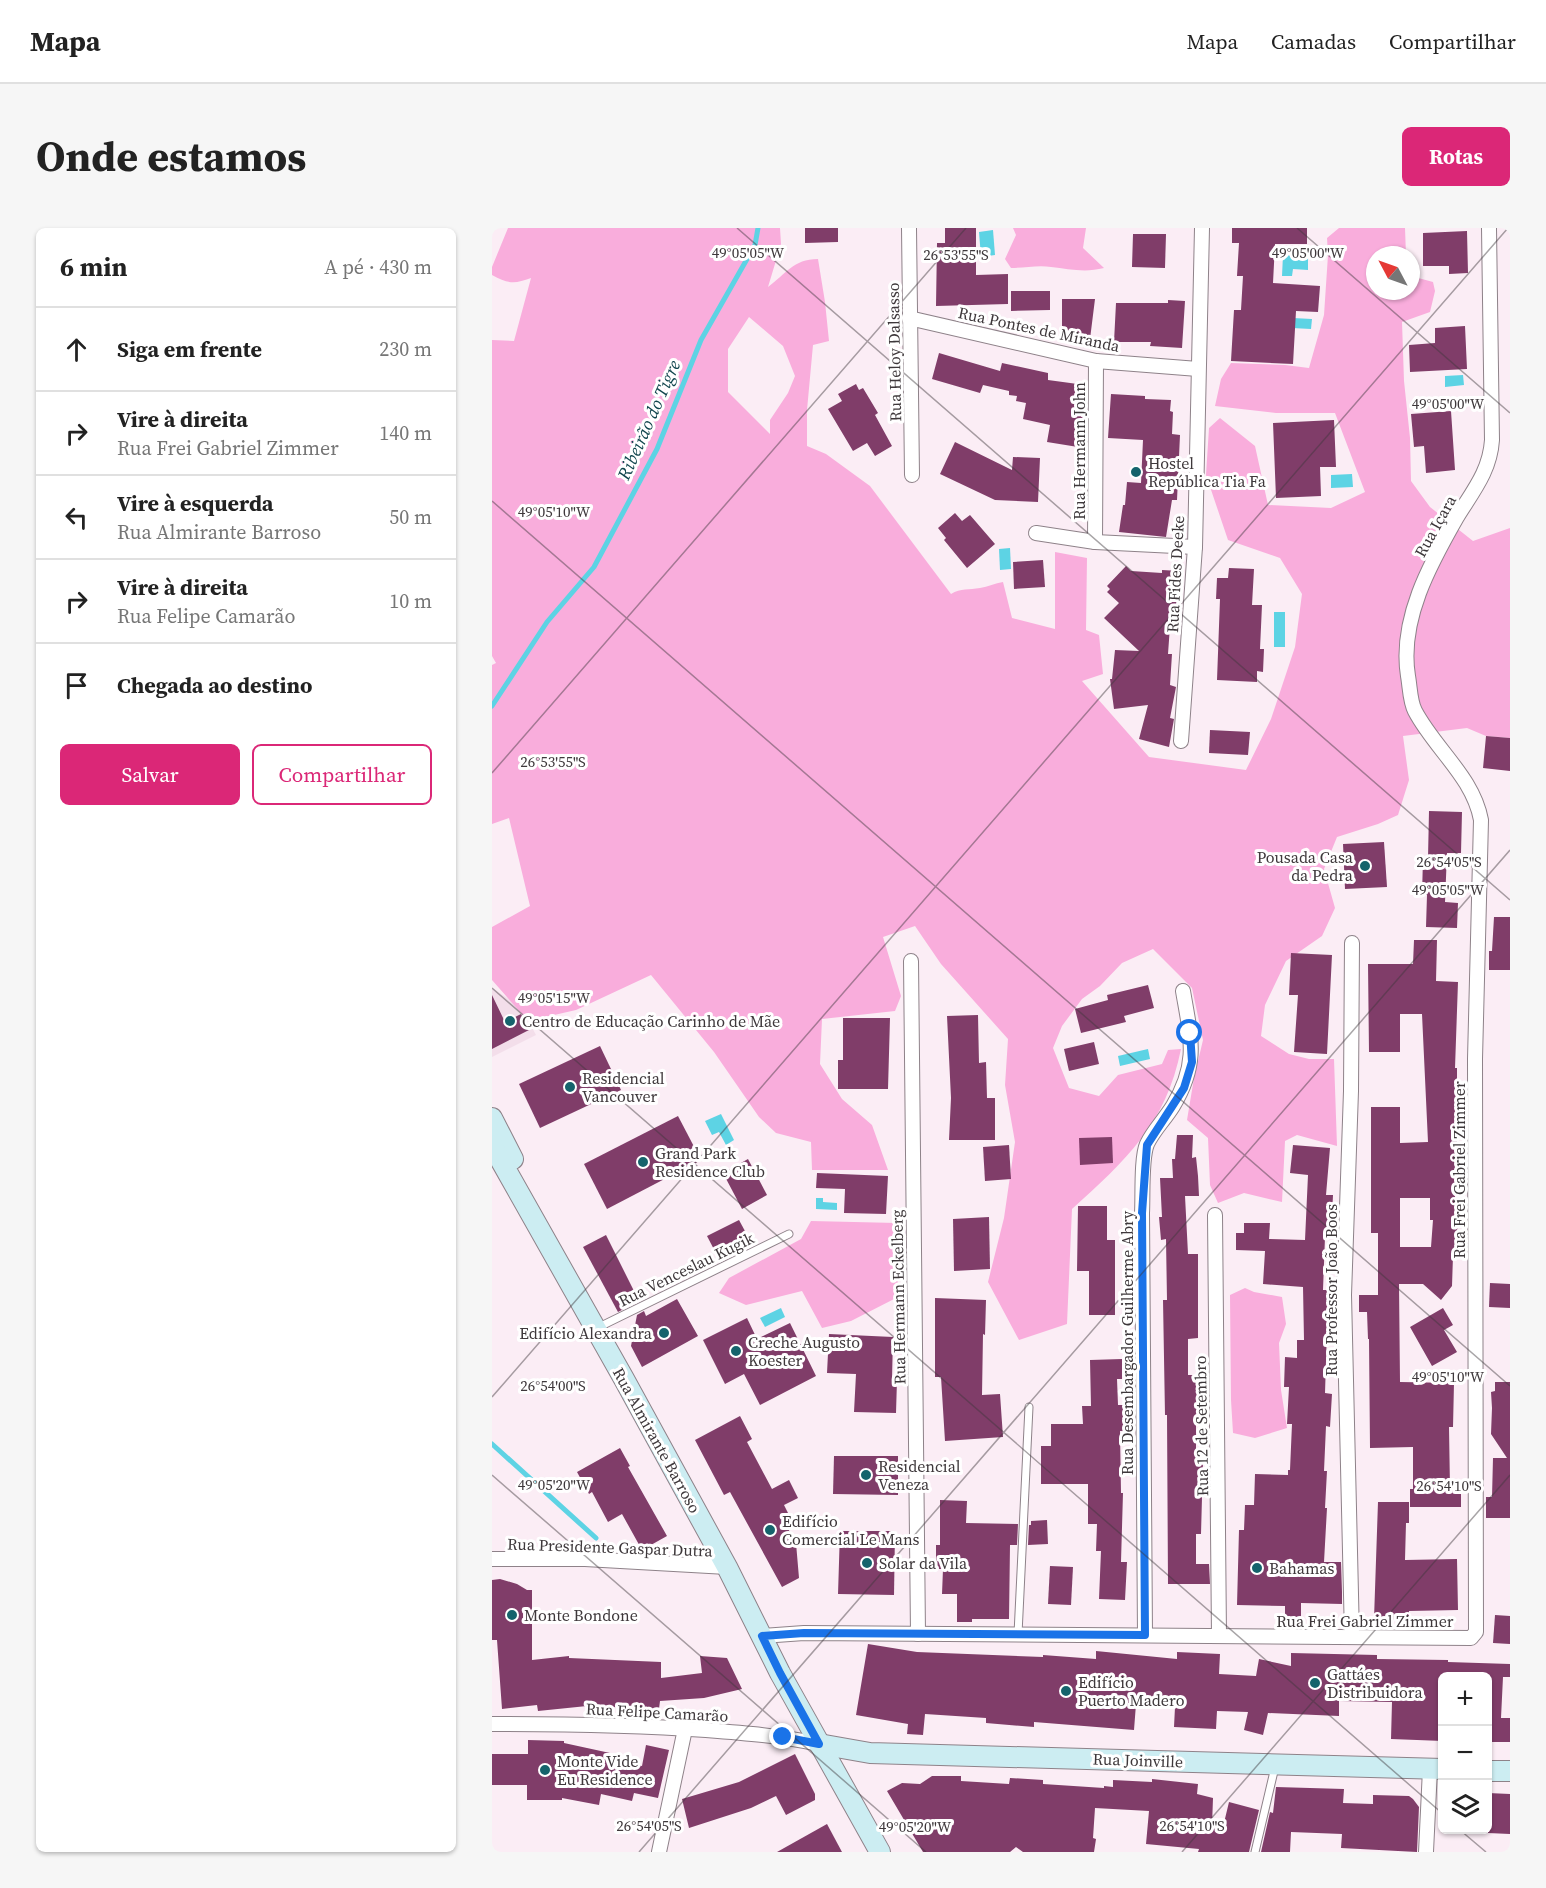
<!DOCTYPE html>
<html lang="pt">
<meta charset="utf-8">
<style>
body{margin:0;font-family:"Source Serif 4",serif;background:#f6f6f6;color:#222}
.controls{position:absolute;right:18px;bottom:18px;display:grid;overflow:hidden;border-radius:9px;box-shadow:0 2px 4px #0004}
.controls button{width:54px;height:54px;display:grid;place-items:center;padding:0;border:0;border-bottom:2px solid #e0e0e0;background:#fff;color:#222;font:30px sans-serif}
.compass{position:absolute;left:874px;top:18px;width:54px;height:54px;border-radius:50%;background:#fff;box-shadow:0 2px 4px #0004;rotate:311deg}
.stop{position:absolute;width:18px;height:18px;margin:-14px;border:4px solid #1a73e8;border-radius:50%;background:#fff}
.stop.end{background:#1a73e8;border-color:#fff;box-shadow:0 2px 6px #0008}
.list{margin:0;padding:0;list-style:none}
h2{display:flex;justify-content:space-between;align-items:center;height:78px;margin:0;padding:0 24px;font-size:26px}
h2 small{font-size:20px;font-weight:400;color:#767676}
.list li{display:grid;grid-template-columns:39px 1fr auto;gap:18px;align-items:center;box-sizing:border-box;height:84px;padding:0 24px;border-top:2px solid #e0e0e0}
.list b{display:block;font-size:22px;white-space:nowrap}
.list p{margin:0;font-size:20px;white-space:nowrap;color:#767676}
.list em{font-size:20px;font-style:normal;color:#767676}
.actions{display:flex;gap:12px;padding:18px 24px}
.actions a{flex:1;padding:14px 0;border:2px solid #db2777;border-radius:9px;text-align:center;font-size:21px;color:#db2777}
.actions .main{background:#db2777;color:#fff}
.icon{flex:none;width:33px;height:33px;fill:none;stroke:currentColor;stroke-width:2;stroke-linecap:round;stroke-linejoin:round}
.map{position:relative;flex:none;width:1018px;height:1624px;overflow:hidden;border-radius:9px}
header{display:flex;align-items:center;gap:36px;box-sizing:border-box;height:84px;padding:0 30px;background:#fff;border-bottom:2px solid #e0e0e0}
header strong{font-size:28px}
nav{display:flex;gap:33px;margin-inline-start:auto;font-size:21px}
.intro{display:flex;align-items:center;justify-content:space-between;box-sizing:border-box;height:144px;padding:0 36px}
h1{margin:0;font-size:42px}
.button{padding:15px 27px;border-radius:9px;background:#db2777;color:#fff;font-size:21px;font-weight:700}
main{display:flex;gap:36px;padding:0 36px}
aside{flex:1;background:#fff;border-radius:9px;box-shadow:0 2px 4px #0004}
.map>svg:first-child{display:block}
.built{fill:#f3deea}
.green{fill:#f9addc;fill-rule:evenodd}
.water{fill:#5dd3e4}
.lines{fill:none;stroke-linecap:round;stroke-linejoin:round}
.stream{stroke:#5dd3e4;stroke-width:5}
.building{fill:#803d69;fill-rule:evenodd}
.service-casing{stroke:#8e8289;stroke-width:9}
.minor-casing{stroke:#8e8289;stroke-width:16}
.secondary-casing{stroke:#8e8289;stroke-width:22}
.service{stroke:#fff;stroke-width:7}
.minor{stroke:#fff;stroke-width:14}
.secondary{stroke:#ccedf2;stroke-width:20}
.route{stroke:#1a73e8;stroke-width:8}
.ticks{fill:none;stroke:#3e383b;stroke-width:1.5;stroke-opacity:0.45}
.poi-dot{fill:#15636c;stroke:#fff;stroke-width:2}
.labels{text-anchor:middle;stroke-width:6;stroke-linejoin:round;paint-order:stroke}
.street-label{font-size:16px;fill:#3e383b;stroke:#fff}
.poi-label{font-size:16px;fill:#3e383b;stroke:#fff;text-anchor:start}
.water-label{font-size:18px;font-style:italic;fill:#10454d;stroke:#fff}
.ticks-label{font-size:15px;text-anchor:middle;fill:#3e383b;stroke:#fff;stroke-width:6;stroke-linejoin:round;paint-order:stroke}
</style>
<header>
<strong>Mapa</strong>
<nav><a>Mapa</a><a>Camadas</a><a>Compartilhar</a></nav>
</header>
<div class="intro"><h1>Onde estamos</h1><a class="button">Rotas</a></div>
<main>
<aside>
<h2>6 min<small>A pé · 430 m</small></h2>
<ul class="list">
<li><svg class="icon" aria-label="ahead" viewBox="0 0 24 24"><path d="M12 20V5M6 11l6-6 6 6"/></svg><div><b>Siga em frente</b></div><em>230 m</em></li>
<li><svg class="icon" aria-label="right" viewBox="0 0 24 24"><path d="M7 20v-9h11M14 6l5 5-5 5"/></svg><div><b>Vire à direita</b><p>Rua Frei Gabriel Zimmer</p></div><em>140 m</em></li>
<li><svg class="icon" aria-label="left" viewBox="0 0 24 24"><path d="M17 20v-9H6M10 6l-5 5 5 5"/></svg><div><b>Vire à esquerda</b><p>Rua Almirante Barroso</p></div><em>50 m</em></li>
<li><svg class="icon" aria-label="right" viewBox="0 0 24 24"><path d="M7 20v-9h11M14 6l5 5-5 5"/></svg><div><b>Vire à direita</b><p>Rua Felipe Camarão</p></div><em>10 m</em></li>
<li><svg class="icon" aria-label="arrive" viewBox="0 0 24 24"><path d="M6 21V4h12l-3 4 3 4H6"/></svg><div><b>Chegada ao destino</b></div></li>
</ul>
<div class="actions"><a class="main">Salvar</a><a>Compartilhar</a></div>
</aside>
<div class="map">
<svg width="1018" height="1624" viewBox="0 0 1018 1624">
<rect width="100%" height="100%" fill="#fbedf5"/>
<path class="built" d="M0,760L29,779L44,807L0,829Z"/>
<g class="green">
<path d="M16,0H288L289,16L276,59C294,46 301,31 326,31L333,74L337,113L321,117L315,182V218L334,226L378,258L459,366C469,360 477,362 488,360C496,359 503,355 511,354L520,390L563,401V324L595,330L594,402L607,407L611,446L590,453L657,529L754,542L779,491L803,419L810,366L788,330L736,312L714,247L717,200L728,190L763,218L776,277L839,280L873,264L843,185H784L723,178L729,151L739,135L793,137L817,140L832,87L836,27L835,10L847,0H913L914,27H883V63H919V48L941,54L943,63L938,84L910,94L912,153L918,210L919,253L938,279L981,313L1018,300V510L994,508L975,500L911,508L917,552L906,587L886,596L845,609L832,641L843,680L830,708L794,733L773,777L769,808L797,826L817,831H842L845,918L805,907L793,913L790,974L752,965L726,975L718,957L716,910L695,892L702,850L711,812L700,760L661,721L630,735L608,758L590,771L570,798L561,820L577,860L607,868L626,847L670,836L676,822L689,821C674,896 634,932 580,981L575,1096L527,1112L496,1054L512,990L523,914L513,857L516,811L449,736L423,698L391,709L409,768L403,783L330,791L328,836L350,871L380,897L396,942H320L319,914L284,905L267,889L222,824L159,747L84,782L36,793L0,752V699L38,678L17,590L0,596V437L4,435L0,428V112L22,113L39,50C23,56 16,56 0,47V39ZM257,89L291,118L303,148L296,165L278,192V206L236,164V121Z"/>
<path d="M521,0H594L591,20L612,40C593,45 577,41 559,39C546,37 532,40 519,40L513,31L524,7Z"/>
<path d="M319,993L405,995L406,1069L359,1093L330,1100L310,1063L254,1077L227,1065L237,1050L309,1011Z"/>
<path d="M753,1060L762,1064L790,1069L794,1096L787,1115L789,1162L795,1200L763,1210L741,1205L739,1172L738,1067Z"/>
</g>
<g class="water">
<path d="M501,2L503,27L489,29L487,4Z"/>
<path d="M791,27L816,29V42L801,41L800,48H790Z"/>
<path d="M801,90L820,91L819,101L800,100Z"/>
<path d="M971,147L972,157L953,159V148Z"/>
<path d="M860,246L861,259L839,260V247Z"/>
<path d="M518,320L519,341L508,342L507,321Z"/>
<rect x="782" y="384" width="11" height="35"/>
<path d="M656,821L658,831L628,838L626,828Z"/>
<path d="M229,886L242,912L234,917L227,904L220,907L213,893Z"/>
<path d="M324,970H331V974L345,975V982L324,981Z"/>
<path d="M289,1080L293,1089L273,1099L268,1090Z"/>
</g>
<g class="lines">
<g class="stream">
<path d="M0,478L55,394L102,339L165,221L209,112L263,17L266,0"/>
<path d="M0,1216L104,1310"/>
</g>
</g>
<g class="building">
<path d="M313,0H346V14L313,15Z"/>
<path d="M453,0H484V47L516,46V76L444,78L445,15H453Z"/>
<path d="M740,0H815V16H783L781,55L828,58L826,84L804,83L801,136L739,133L742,82H749L751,48H745L747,15H740Z"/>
<path d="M975,3L976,45L957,46V38H931V5Z"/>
<path d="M641,6H674L673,40L640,39Z"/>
<path d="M519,63H558V82L519,83Z"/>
<path d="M570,71H603L598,111H570Z"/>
<path d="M676,72L693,73L690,120L658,118L659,114H622L624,75H676Z"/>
<path d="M973,98L975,141L918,144L917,117L943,115V100Z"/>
<path d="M447,125L508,143L510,135L556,145V152L593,157L589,189H591L586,219L555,214L558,197L531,191L534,175L524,173L525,168L517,167V163L491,157L488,165L440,151Z"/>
<path d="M364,156L367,162L371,160L386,185L383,187L400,218L383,228L375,215L361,223L336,181L350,173L346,166Z"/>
<path d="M619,166L653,168V171L679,172L678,183L681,184L680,206L688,207L685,272H680L674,309L627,304L631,277H633L635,254L649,255L651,212L616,210Z"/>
<path d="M959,183L963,242L934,245L932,218L922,219L919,186Z"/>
<path d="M842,192L844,239H828L829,268L784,270L781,195Z"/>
<path d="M463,214L520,242L521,229L548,230L546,274L503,272L448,246Z"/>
<path d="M463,285L470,293L478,287L503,316L475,340L452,312L454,310L446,300Z"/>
<path d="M551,332L553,359L522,361L521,334Z"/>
<path d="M634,338L639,343L670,345V342L688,343L686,375H690L688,399L678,398L676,426H680L678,457L684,459L678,490L682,491L677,519L647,511L656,477L622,481L618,451H620L623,422L647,423L612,390L627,375L615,364L618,361L615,358Z"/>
<path d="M737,340L762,341L760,377H770L768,421H772L771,444L765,443V454L725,452L728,371H724L725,350H736Z"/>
<path d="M718,502L758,504L756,527L717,525Z"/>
<path d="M994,508L1018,510V543L991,540Z"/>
<path d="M937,583L970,584L969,625H955L953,674L966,675L965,700L934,699L935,667H930L931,630H936Z"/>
<path d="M892,614L895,659L853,661L851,616Z"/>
<path d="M1002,689H1018V742H997V723H1000Z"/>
<path d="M922,712H945L944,753L966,754L963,840H965V940H963V979H967L963,1028H961L960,1058L949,1072L931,1056H907L908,1154L962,1155L961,1199H957L958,1261H969V1279H918V1261H921V1219L878,1220L877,1111H876L875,1084H867V1067H886V1005H879V879H908V915L936,914L930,786H908V824H877L876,736H921ZM908,970H938V992H941L939,1019H908Z"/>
<path d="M799,725L840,727L835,826L802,824L806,767H797Z"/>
<path d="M656,757L662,780L632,788L634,794L589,805L583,781L616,772L615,767Z"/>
<path d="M0,767L13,794L29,786L37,802L0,821Z"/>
<path d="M486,787L487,835L494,834L495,870H503V912H457L459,870L455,788Z"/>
<path d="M351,790H398L396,861H346V832H351Z"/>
<path d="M602,814L607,836L577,843L572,821Z"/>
<path d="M108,818L129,862L48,900L27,856Z"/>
<path d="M186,888L209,932L115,981L92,936Z"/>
<path d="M685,907H701L700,930L704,929L706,948L707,968H693L696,1026H706V1110L696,1111V1147H707V1186H704V1233H711L709,1306H704V1336H717L718,1356H676L675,1187H673L671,1072H675L674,1011L669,1012L667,989H670L668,950H681L680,931H683Z"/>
<path d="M620,909L621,935L588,937L587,910Z"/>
<path d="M517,917L519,951L493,953L491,919Z"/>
<path d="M801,917L838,920L834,967H841L839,1009H833L831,1062H837L838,1101H835L833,1165L840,1166L838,1199L834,1198L832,1243H835L833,1280H835L832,1334H849L850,1364V1376L809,1375V1389H793V1378L745,1377L747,1302H752L753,1277H762L763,1246L796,1247V1242H798L800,1196H795L797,1159H792L793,1129L805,1130V1112H812L811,1059L771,1056L773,1023L744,1022V1005H752V995H778L777,1011L813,1012L816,947L798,945Z"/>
<path d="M256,931L275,967L250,981L231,945Z"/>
<path d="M325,945L396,948L394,986L352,985L353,961L324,960Z"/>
<path d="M586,978H615V1012H623V1087H597V1043H585Z"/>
<path d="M497,989L498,1041L462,1043L461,991Z"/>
<path d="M247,992L260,1016L228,1033L215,1008Z"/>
<path d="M114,1007L147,1073L126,1084L91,1019Z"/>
<path d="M998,1055L1018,1056V1080L997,1079Z"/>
<path d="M443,1070L494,1072L493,1107L491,1106L490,1167L508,1166L511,1209L453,1213L449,1149H443Z"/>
<path d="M185,1071L206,1108L150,1139L139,1118L145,1087L152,1083L154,1088Z"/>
<path d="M951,1080L961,1097L952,1102L965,1124L940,1138L918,1099Z"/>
<path d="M255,1090L265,1111L298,1095L324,1148L268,1177L252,1146L233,1156L211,1112Z"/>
<path d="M337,1106L401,1109L400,1152H405L404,1185L362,1184L364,1146L335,1145Z"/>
<path d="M630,1131V1151H625L626,1177H632V1203H628L629,1265H631L629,1334H635L633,1372L607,1371L609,1323H604L605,1296H596V1256H549V1218H559V1196H591L590,1178H599L598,1132Z"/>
<path d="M1003,1154H1018V1290H994V1269H1000L1001,1230H1015L999,1206L1000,1180L999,1164L1003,1163Z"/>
<path d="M248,1188L260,1211L255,1214L280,1261L297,1252L306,1270L292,1277L296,1285L289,1288L304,1315L307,1350L290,1359L238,1264L232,1267L203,1212Z"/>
<path d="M128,1220L138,1238L136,1239L175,1308L150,1322L130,1286L116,1294L100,1264L97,1266L85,1244Z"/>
<path d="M342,1228H406V1267L341,1266Z"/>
<path d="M448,1272L475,1273L474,1295L526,1296L525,1317H518L517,1391H480V1394H465V1366H450L451,1341H444V1317H448Z"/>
<path d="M886,1274H917V1295H914L913,1332L965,1331L966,1382L917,1383V1392L882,1391Z"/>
<path d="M555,1292L556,1316L536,1317L537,1297H539V1293Z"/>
<path d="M348,1303H403L402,1367L346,1366Z"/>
<path d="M558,1338L581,1339L579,1377L556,1376Z"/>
<path d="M8,1351L25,1356L35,1362H40V1432L77,1428V1430L169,1434V1450L210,1445L208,1428L235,1430L250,1461L212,1470L168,1473L167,1481L95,1478L46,1483L45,1477L10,1481L5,1412H0V1352Z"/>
<path d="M1003,1387L1018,1388V1416L1001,1415Z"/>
<path d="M376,1416L425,1424L551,1429V1427L604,1431V1423L685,1431V1424L728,1426L727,1446L764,1448L767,1431L799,1438V1425L885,1427V1431L956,1432V1434L1018,1436V1449H1011L1009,1490H1018V1514H996V1449H951V1513L899,1511L900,1474L847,1473V1488L776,1485L771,1507L752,1502L756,1484L725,1483L724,1501L682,1499L683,1479L644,1476L642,1502L542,1494V1499L494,1495V1490L433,1486L431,1507L415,1506L416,1496L364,1487Z"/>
<path d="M36,1512L72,1513V1515L118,1525L117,1531L150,1538L154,1517L177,1522L166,1570L142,1565L140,1573L109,1566L107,1577L70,1570V1572H35V1557H0V1526H36Z"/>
<path d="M303,1526L323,1566V1572L294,1587L284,1568L259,1580L197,1600L190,1571L247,1554Z"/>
<path d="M440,1548H469V1553L517,1556L518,1550L551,1552V1556L612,1560V1558L621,1559V1552L660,1554V1551L706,1556L705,1566L721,1570L720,1598L731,1599L737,1574L767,1582L757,1624H706L707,1621L654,1616L657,1583L603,1580L601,1610L604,1611L602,1624H531L524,1619L518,1624H431L395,1563L410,1555L428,1556Z"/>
<path d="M784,1559L852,1561L851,1575L881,1576V1567L917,1568L921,1571L927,1579L925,1624L849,1620L850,1606L799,1604L798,1624H769L778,1584L781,1585Z"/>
<path d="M996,1565L1018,1566V1606L996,1605Z"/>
<path d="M335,1596L350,1624H285Z"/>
</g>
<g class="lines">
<defs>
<g id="service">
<path d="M105,1100L297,1006"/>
<path d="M526,1406L537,1179"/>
<path d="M763,1624L783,1539"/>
</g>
<g id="minor">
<path d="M417,0L420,247"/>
<path d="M417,90L604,133L706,141"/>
<path d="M544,305L603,314L703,319"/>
<path d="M603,314L604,133"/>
<path d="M689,513L703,319L710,0"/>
<path d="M419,733L426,1406"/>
<path d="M723,987L727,1408"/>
<path d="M0,1331H93L235,1339"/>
<path d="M653,1407L650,985C651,968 649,930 655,916C661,903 673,891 681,878C707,835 699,810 691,763"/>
<path d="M270,1408L312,1405L979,1410L984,1404L983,831L989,592C981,549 943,521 923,483C918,474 918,459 916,448C907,392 938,336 965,289C981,263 998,243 1000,212L997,0"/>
<path d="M860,1409L852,1067L859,863L860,715"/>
<path d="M0,1496C72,1496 143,1497 214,1502C252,1505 290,1508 327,1516"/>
<path d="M167,1624L193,1501"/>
<path d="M934,1624L938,1541"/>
</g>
<g id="secondary">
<path d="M0,890L21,931"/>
<path d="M0,917L132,1151L235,1339L288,1445L388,1624"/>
<path d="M327,1516L378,1525L951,1541"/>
<path d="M996,1543H1018"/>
</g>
</defs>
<use href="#service" class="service-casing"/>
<use href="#minor" class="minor-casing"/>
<use href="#secondary" class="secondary-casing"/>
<use href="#service" class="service"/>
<use href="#minor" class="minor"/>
<use href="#secondary" class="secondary"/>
</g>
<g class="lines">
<path class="route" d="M291,1509L327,1516L288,1445L270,1408L312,1405L653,1407L650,985L655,917L692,860L700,834L698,805"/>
</g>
<path class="ticks" d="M245,0L1018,672M805,0L1018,185M0,273L1018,1158M0,545L474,0M0,760L951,1586M0,1169L1016,0M0,1247L434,1624M968,1602L994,1624M147,1624L1018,622M690,1624L1018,1247"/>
<g class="poi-dot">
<circle cx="644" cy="244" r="6"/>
<circle cx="873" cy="638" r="6"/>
<circle cx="18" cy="793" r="6"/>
<circle cx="78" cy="859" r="6"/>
<circle cx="151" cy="934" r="6"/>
<circle cx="172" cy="1105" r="6"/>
<circle cx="244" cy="1123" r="6"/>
<circle cx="374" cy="1247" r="6"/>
<circle cx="278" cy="1302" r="6"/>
<circle cx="375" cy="1335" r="6"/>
<circle cx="765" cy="1340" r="6"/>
<circle cx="20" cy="1387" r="6"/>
<circle cx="823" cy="1455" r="6"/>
<circle cx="574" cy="1463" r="6"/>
<circle cx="53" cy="1542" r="6"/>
</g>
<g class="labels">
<g class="street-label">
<text transform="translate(547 101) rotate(12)" y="6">Rua Pontes de Miranda</text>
<text transform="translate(402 124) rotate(-91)" y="6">Rua Heloy Dalsasso</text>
<text transform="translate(587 223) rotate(-90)" y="6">Rua Hermann John</text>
<text transform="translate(943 298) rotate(-61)" y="6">Rua Içara</text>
<text transform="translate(683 346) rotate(-87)" y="6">Rua Fides Deeke</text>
<text transform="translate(967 942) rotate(-90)" y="6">Rua Frei Gabriel Zimmer</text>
<text transform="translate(194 1041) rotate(-26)" y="6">Rua Venceslau Kugik</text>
<text transform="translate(839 1062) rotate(-90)" y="6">Rua Professor João Boos</text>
<text transform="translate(406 1069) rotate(-91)" y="6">Rua Hermann Eckelberg</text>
<text transform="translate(635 1115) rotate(-90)" y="6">Rua Desembargador Guilherme Abry</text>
<text transform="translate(709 1198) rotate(-91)" y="6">Rua 12 de Setembro</text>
<text transform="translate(165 1212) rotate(61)" y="6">Rua Almirante Barroso</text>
<text transform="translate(118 1319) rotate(2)" y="6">Rua Presidente Gaspar Dutra</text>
<text x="873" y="1399">Rua Frei Gabriel Zimmer</text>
<text transform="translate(165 1484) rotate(3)" y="6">Rua Felipe Camarão</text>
<text transform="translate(646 1532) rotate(2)" y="6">Rua Joinville</text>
</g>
<g class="poi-label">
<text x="656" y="241">Hostel<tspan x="656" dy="18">República Tia Fa</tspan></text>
<text x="861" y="635" text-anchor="end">Pousada Casa<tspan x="861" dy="18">da Pedra</tspan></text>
<text x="30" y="799">Centro de Educação Carinho de Mãe</text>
<text x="90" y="856">Residencial<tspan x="90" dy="18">Vancouver</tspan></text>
<text x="163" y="931">Grand Park<tspan x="163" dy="18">Residence Club</tspan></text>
<text x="160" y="1111" text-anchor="end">Edifício Alexandra</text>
<text x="256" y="1120">Creche Augusto<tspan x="256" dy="18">Koester</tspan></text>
<text x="386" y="1244">Residencial<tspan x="386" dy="18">Veneza</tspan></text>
<text x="290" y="1299">Edifício<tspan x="290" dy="18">Comercial Le Mans</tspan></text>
<text x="387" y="1341">Solar da Vila</text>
<text x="777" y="1346">Bahamas</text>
<text x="32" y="1393">Monte Bondone</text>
<text x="835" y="1452">Gattáes<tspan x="835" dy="18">Distribuidora</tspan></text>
<text x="586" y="1460">Edifício<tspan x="586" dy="18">Puerto Madero</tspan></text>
<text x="65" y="1539">Monte Vide<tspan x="65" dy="18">Eu Residence</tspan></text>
</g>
<g class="water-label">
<text transform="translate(157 192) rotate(-66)" y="6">Ribeirão do Tigre</text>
</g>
</g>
<g class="ticks-label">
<text x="256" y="30">49°05'05"W</text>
<text x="816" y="30">49°05'00"W</text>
<text x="464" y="32">26°53'55"S</text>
<text x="956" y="181">49°05'00"W</text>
<text x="62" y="289">49°05'10"W</text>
<text x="61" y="539">26°53'55"S</text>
<text x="957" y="639">26°54'05"S</text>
<text x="956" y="667">49°05'05"W</text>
<text x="62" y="775">49°05'15"W</text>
<text x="956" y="1154">49°05'10"W</text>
<text x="61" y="1163">26°54'00"S</text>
<text x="62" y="1262">49°05'20"W</text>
<text x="957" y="1263">26°54'10"S</text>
<text x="157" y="1603">26°54'05"S</text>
<text x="700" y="1603">26°54'10"S</text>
<text x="423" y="1604">49°05'20"W</text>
</g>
</svg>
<div class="controls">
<button>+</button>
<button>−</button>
<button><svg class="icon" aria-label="layers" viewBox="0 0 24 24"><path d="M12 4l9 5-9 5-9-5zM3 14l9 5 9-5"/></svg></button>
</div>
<svg class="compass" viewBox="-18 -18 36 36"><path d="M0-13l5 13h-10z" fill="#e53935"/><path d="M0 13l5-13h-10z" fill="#767676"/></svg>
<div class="stop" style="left:698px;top:805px"></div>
<div class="stop end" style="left:291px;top:1509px"></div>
</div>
</main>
